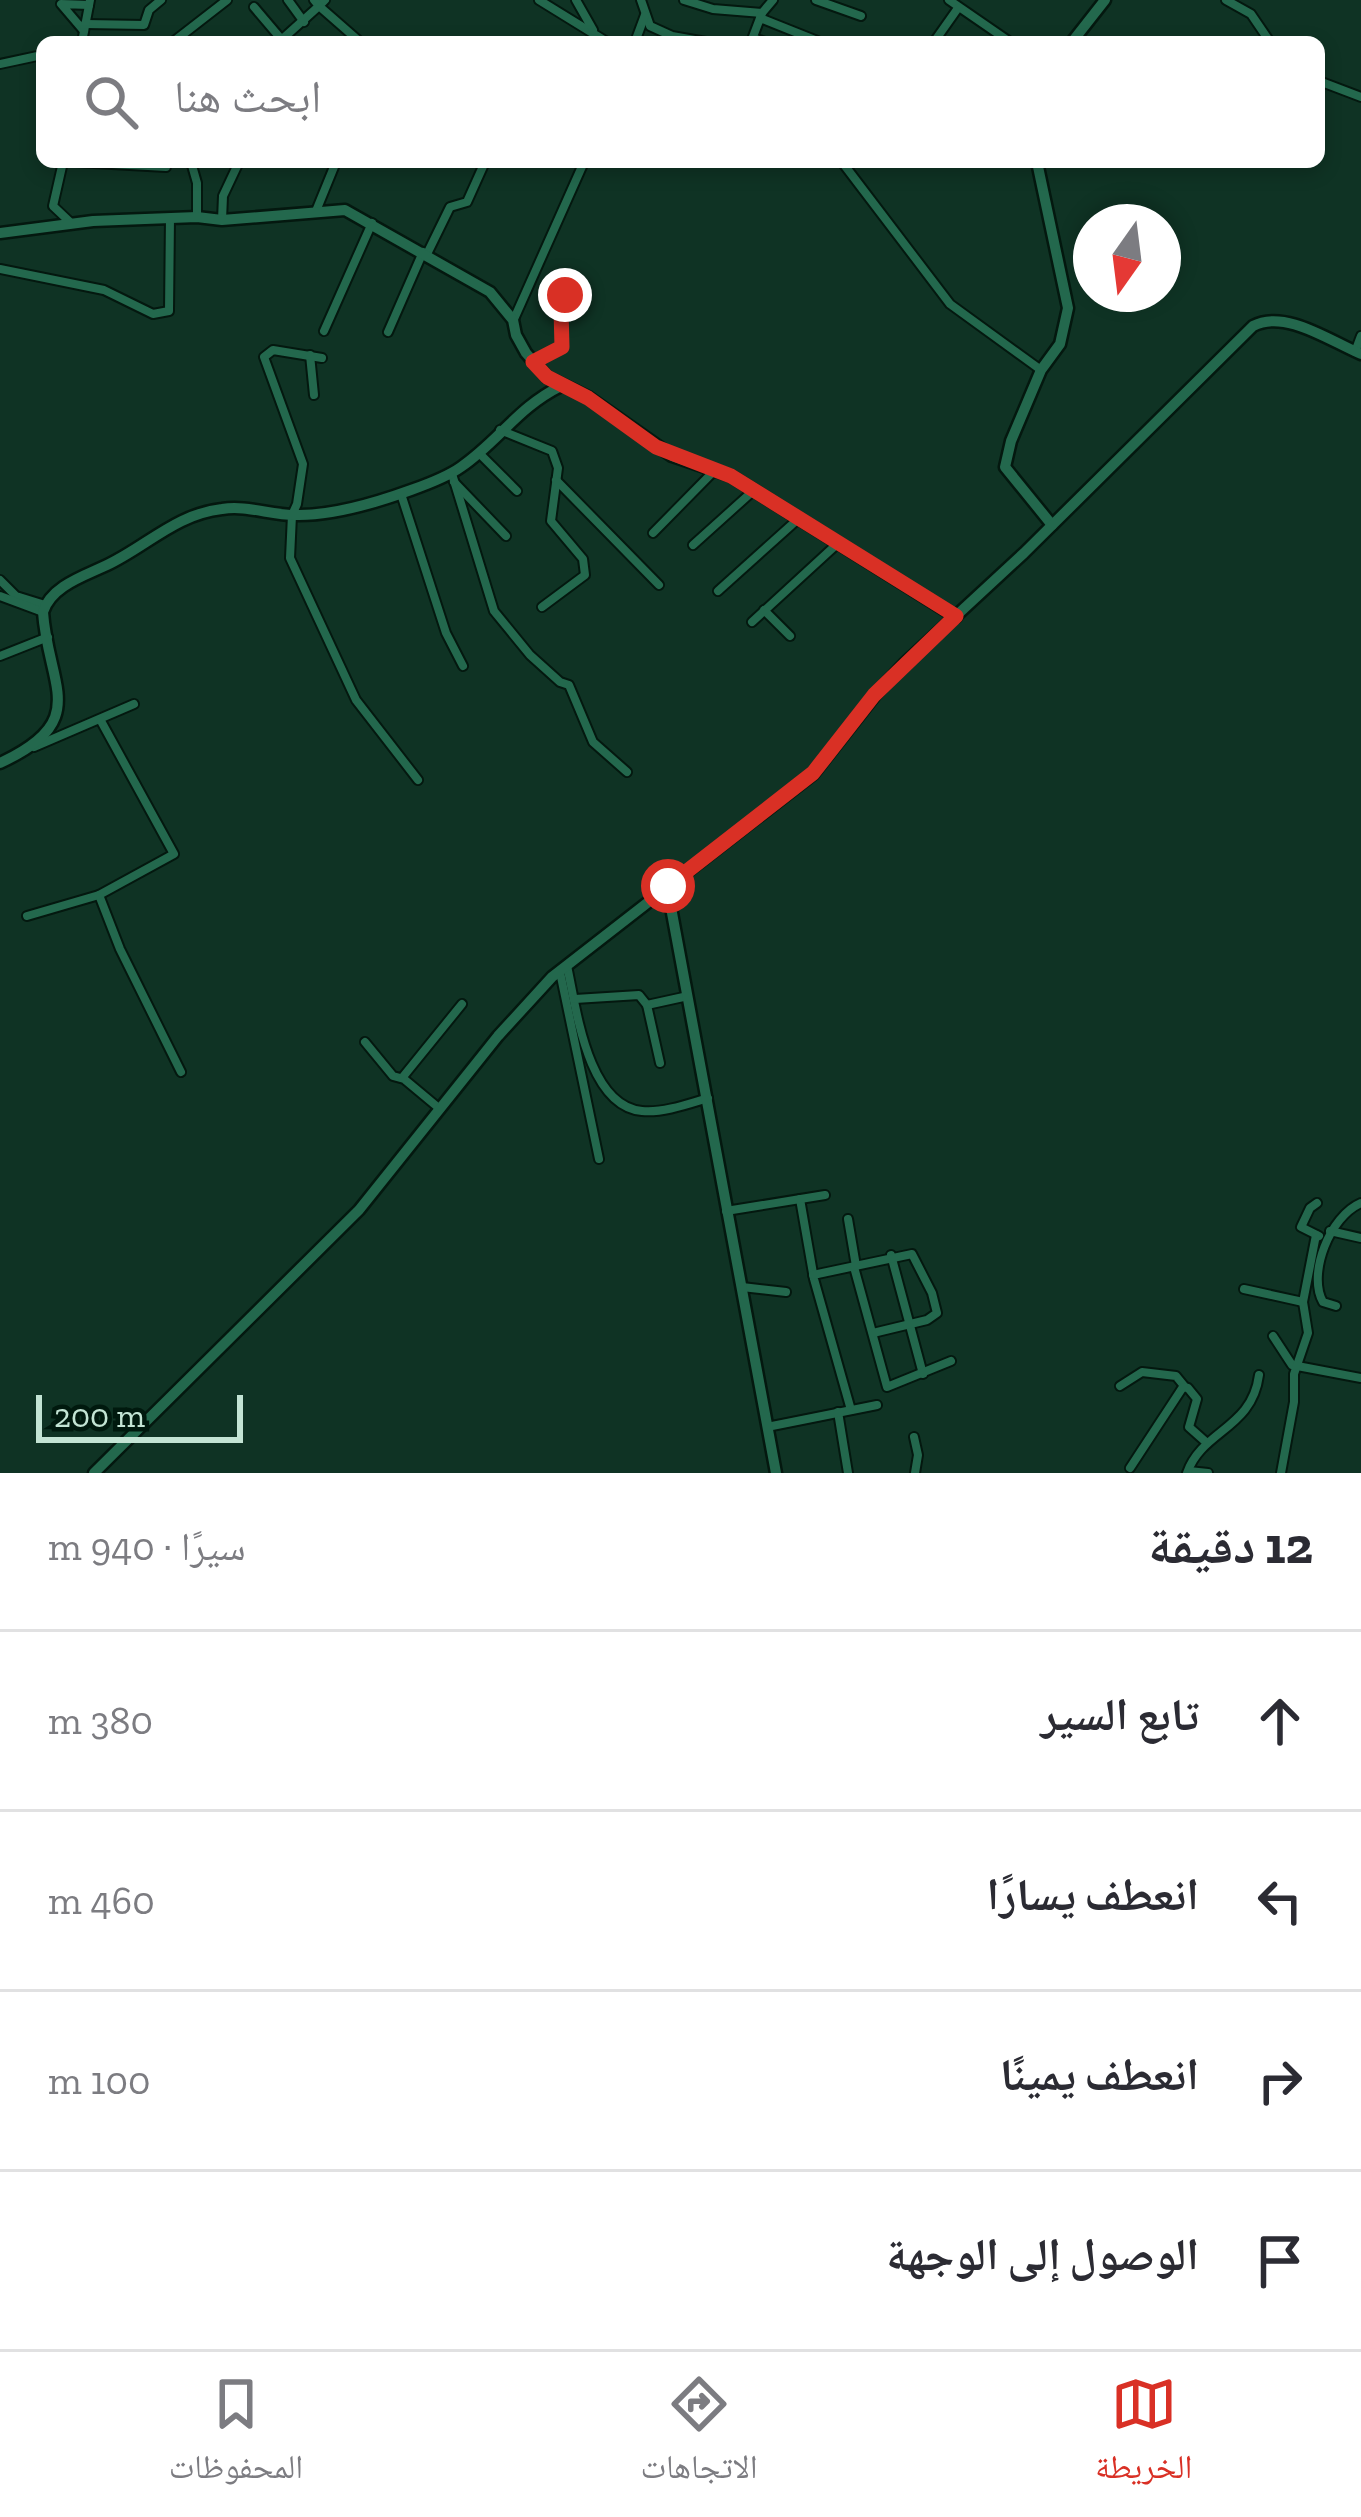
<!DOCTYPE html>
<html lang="ar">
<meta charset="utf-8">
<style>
body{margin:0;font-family:"Zilla Slab","Noto Naskh Arabic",serif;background:#f7f7f7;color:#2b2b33;direction:rtl}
.compass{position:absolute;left:1073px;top:204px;width:108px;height:108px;border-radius:50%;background:#fff;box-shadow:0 6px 18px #0003;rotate:194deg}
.scale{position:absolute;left:36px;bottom:30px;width:207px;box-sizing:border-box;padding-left:12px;border:6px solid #c3e4d4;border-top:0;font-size:33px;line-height:42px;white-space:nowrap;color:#c3e4d4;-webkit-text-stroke:9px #00190e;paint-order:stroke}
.stop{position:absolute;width:36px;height:36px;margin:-27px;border:9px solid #d93025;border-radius:50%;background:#fff}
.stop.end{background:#d93025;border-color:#fff;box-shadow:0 3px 12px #0008}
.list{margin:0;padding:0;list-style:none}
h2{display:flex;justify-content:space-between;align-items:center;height:156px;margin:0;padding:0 48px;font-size:51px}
h2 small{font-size:39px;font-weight:400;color:#7c7c81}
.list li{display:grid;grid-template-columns:78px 1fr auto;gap:36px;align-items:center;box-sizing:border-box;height:180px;padding:0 48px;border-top:3px solid #e1e1e2}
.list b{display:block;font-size:45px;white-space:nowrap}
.list em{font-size:39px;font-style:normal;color:#7c7c81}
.icon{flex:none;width:66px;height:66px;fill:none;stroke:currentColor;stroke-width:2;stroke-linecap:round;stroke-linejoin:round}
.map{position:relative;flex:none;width:1361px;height:1473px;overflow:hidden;direction:ltr}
.search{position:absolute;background:#fff;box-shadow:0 6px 18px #0003;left:36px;right:36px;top:36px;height:132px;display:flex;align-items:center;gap:30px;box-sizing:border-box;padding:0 42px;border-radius:18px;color:#7c7c81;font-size:45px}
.sheet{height:876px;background:#fff}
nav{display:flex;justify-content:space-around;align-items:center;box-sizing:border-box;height:168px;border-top:3px solid #e1e1e2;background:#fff;font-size:33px;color:#7c7c81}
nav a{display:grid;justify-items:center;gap:6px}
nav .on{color:#d93025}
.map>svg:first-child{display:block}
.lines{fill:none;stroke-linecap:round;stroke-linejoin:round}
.minor-casing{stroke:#04180f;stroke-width:12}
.tertiary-casing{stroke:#04180f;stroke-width:15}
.secondary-casing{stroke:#04180f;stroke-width:15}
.minor{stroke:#23684d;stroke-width:8}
.tertiary{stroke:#23684d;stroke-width:10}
.secondary{stroke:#23684d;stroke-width:10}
.route{stroke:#d93025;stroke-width:15}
</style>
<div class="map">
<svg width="1361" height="1473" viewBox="0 0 1361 1473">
<rect width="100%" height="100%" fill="#0f3324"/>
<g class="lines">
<defs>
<g id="minor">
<path d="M288,0L304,22"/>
<path d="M325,0L319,6L359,41"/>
<path d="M539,0L607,42"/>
<path d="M576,0L593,30"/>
<path d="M641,0L650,26L672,36L706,42"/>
<path d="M684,0L713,9L762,13"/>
<path d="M816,0L861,16"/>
<path d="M949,0L1010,42"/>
<path d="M1226,0L1251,14L1270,42"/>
<path d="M254,7L282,40"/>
<path d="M760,18L820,42"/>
<path d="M85,24L144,25L149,10L161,0"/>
<path d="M84,31L61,4L89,5"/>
<path d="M753,38L765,42"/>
<path d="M82,42L90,0"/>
<path d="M173,42L227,0"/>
<path d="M279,42L319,6L314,0"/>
<path d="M635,42L645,15"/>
<path d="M751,42L762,13L773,0"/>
<path d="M934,42L958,8"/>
<path d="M0,64L42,55"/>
<path d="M1319,81L1361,97"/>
<path d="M63,162L53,206L71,223"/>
<path d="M76,162L166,167"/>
<path d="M191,162L197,183V217"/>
<path d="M842,162L950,304L1041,370"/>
<path d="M316,211L336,162"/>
<path d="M222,220L223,196L239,162"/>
<path d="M427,254L450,207L467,202L485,162"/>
<path d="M0,269L104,290L153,314L169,311L170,218"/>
<path d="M514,319L584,162"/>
<path d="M324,331L372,223"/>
<path d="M388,332L423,252"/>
<path d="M1355,352L1361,336"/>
<path d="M310,355L314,395"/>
<path d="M322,358L273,350L264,357L303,464L297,504L292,515L290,558L356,700L418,780"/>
<path d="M533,362L562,347V301L575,287"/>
<path d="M500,430L552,451L558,468L551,521L583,559L585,575L542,607"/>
<path d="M479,453L517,491"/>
<path d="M452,474L494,611L530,655L560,682L569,685L593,742L627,772"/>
<path d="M556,480L659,585"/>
<path d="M454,482L506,536"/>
<path d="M401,494L446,633L463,666"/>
<path d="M653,533L715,470"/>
<path d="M693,545L753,491"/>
<path d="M0,580L16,596L45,605"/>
<path d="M718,591L797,520"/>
<path d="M0,596L43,612"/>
<path d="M764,610L790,636"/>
<path d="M752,622L836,545"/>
<path d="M0,656L48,637"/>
<path d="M34,747L134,704"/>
<path d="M99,895L120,949L181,1072"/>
<path d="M27,916L99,895L174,854L101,721"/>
<path d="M567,966C576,1006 587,1106 642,1111C663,1113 688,1104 708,1098"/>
<path d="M560,972L599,1159"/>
<path d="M575,999L639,995L647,1005L660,1063"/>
<path d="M647,1005L688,996"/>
<path d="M365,1042L393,1076L404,1079L440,1109"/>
<path d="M402,1078L462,1004"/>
<path d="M800,1199L814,1279L851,1410"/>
<path d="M1317,1203L1310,1208L1301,1227L1319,1236"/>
<path d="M726,1211L825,1195"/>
<path d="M848,1219L856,1266"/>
<path d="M1330,1231L1361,1238"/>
<path d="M891,1255L923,1374"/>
<path d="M854,1267L887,1387L951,1361"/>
<path d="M813,1275L912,1254L932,1293L937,1313L927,1320L873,1333"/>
<path d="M742,1287L786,1292"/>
<path d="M1244,1289L1303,1302"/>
<path d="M1336,1306L1323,1302C1307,1274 1330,1216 1361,1203"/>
<path d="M1273,1336L1292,1365L1361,1378"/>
<path d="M1120,1386L1142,1372L1176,1376L1185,1387"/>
<path d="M838,1412L848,1473"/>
<path d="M767,1427L877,1405"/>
<path d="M914,1437L918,1455L915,1473"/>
<path d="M1130,1468L1183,1387L1188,1388L1197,1399L1189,1427L1207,1443"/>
<path d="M1189,1471L1208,1473"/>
<path d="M1187,1473C1202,1430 1252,1429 1259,1375"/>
<path d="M1281,1473L1294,1402V1374L1308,1333L1303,1302L1316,1235"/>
</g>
<g id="tertiary">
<path d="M1072,42L1105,0"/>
<path d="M1037,162L1068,308L1060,344L1041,370L1011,441L1005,467L1052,525"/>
<path d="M0,233L93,221L197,217L222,220L345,210L490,292L513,320L516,335L526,353L547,377L588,397L672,456L731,476L956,617"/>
<path d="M0,763C92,720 48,687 43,612C51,586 84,576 107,565C147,546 176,514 222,509C247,505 270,515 295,515C331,516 378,502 411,490C428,484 447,477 461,467C499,441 518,407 561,386"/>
<path d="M667,886L776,1473"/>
</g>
<path id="secondary" d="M94,1473L359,1210L498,1036L552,977L813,774L875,695L904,664L1024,553L1253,326C1285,309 1330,341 1361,354"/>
</defs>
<use href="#minor" class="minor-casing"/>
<use href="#tertiary" class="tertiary-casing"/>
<use href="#secondary" class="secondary-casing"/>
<use href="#minor" class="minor"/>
<use href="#tertiary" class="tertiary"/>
<use href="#secondary" class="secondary"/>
</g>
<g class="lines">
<path class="route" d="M565,295L561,309L562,347L533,362L547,377L588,398L656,447L731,476L956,616L874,695L813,773L668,886"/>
</g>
</svg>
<svg class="compass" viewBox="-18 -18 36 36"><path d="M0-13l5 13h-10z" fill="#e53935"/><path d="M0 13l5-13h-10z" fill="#7c7c81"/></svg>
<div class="scale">200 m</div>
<div class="stop" style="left:668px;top:886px"></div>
<div class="stop end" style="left:565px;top:295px"></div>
<div class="search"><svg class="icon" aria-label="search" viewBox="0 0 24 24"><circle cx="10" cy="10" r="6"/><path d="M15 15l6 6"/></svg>ابحث هنا</div>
</div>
<section class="sheet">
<h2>12 دقيقة<small>سيرًا · 940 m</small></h2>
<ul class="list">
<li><svg class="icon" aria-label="ahead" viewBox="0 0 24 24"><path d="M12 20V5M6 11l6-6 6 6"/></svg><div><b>تابع السير</b></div><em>380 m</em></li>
<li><svg class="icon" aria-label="left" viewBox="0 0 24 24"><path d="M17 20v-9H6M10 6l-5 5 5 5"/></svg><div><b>انعطف يسارًا</b></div><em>460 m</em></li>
<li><svg class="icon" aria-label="right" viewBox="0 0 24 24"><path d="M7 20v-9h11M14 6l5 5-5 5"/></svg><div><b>انعطف يمينًا</b></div><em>100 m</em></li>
<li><svg class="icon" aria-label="arrive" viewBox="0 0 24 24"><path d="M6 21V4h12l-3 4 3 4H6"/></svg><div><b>الوصول إلى الوجهة</b></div></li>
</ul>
</section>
<nav>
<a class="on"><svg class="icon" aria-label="map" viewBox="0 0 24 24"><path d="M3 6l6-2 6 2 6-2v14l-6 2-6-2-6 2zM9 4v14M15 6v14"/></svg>الخريطة</a>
<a><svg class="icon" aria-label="directions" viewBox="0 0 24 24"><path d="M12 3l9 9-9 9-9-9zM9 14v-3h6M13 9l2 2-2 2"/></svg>الاتجاهات</a>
<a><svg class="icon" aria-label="saved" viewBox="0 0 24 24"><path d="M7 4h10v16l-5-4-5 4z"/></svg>المحفوظات</a>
</nav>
